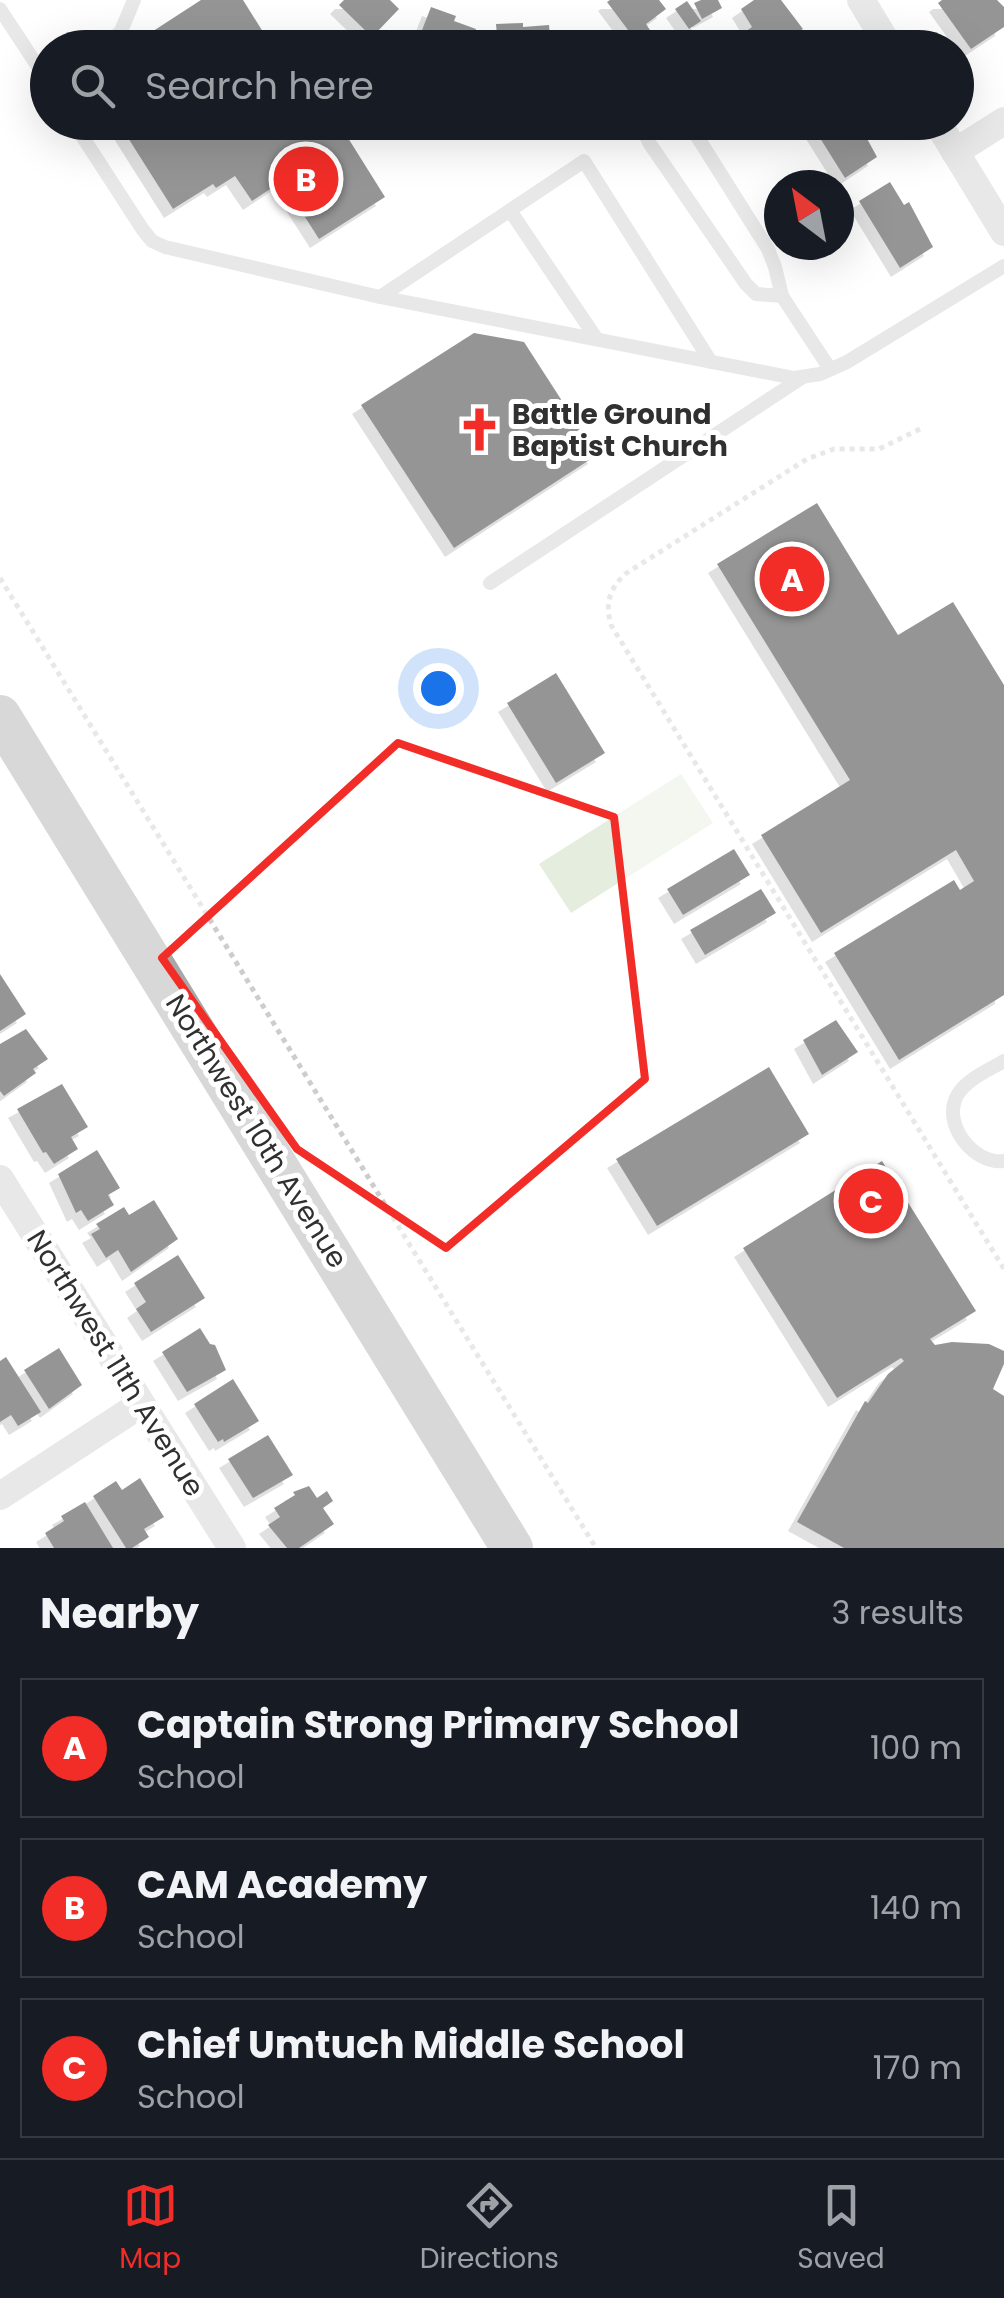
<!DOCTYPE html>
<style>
body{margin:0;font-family:Poppins,sans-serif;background:#242831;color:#f1f3f6}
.compass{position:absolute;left:764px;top:170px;width:90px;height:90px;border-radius:50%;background:#171b24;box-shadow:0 10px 40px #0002;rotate:328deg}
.you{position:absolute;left:438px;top:688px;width:35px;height:35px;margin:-25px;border:8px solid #fff;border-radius:50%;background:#1a73e8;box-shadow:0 0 0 15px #1a73e833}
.badge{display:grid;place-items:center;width:65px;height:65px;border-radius:50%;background:#f22d28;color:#fff;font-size:32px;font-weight:700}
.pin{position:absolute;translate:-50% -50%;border:5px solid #fff;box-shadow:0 2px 10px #0006}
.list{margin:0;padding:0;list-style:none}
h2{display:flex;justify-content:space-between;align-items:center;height:130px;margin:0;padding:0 40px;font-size:42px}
h2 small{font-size:32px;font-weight:400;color:#9ea1a6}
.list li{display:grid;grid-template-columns:65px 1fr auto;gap:30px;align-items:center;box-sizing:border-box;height:140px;margin:0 20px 20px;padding:0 20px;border:2px solid #363941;border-radius:0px}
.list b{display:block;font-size:38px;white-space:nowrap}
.list p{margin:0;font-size:32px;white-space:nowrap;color:#9ea1a6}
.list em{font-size:32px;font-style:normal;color:#9ea1a6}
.icon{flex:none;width:55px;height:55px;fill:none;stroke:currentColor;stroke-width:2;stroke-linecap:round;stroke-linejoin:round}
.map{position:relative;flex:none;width:1004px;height:1548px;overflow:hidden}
.search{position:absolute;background:#171b24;box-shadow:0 10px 40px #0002;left:30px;right:30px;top:30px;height:110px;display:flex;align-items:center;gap:25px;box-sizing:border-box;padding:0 35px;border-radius:55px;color:#9ea1a6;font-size:38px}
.sheet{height:610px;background:#171b24}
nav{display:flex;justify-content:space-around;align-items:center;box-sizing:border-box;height:140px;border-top:2px solid #363941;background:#171b24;font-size:28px;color:#9ea1a6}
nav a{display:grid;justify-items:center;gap:5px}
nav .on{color:#f22d28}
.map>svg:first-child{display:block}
.green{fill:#e5eede}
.building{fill:#171717;filter:url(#shadow)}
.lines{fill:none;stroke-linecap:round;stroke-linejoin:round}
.path{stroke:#cdcdcd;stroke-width:5;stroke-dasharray:5 5;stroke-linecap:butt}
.service{stroke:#cdcdcd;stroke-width:14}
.minor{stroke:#cdcdcd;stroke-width:28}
.primary{stroke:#a8a8a8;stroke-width:42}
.marked{fill:none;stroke:#f22d28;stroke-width:8;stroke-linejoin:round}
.labels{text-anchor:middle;stroke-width:10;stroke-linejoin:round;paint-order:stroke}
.poi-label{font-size:28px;font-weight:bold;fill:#303030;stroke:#fff;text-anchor:start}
.street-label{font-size:28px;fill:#303030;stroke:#fff}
</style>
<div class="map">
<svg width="1004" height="1548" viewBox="0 0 1004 1548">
<defs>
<filter id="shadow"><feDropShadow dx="-9" dy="9" stdDeviation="0" flood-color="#0004"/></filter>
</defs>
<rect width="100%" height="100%" fill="#fff"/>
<path class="green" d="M681,774L713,823L571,913L539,864Z"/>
<g class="building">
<path d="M201,0H243L273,48H127Z"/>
<path d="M344,0H390L399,9L372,37L339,5Z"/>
<path d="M610,0H659L666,9L646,24L650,30L638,39L634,32L631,34L607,2Z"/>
<path d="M701,0H718L722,8L702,19L694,3Z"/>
<path d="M754,0H781L803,29L798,32L808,48H751L742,34L752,27L741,9Z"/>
<path d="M942,0H997L1004,7V27L971,49L938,3Z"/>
<path d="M687,1L701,21L689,29L675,9Z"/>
<path d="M431,7L456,16L454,21L476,29L472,48H415Z"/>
<path d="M523,23V27L549,25L551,48H498L496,24Z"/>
<path d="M118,122H338L385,197L319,239L282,181L252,201L235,176L216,188L213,184L173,209Z"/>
<path d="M810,122H858L877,157L845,178Z"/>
<path d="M890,182L904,205L909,202L933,247L900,268L859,201Z"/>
<path d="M474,333L524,342L597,455L454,548L361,405Z"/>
<path d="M817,503L898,635L953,602L1004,685V995L899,1060L834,953L954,880L960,890L974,881L956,850L821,933L761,835L850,780L717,564Z"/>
<path d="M556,673L605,753L556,783L507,703Z"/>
<path d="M734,849L750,875L683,915L667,889Z"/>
<path d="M761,889L776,913L705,955L690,930Z"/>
<path d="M0,974L26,1014L0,1031Z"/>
<path d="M836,1020L858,1052L822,1075L803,1040Z"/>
<path d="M26,1029L48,1059L33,1069L36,1073L4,1096L0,1091V1044Z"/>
<path d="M769,1067L809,1134L657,1226L616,1159Z"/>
<path d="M62,1084L88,1127L71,1137L78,1149L54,1164L46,1152L43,1153L17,1109Z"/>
<path d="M97,1150L120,1188L108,1195L114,1205L88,1221L81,1210L76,1213L58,1174Z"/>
<path d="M882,1161L976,1311L930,1339L935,1345L952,1342L989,1344L1004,1351V1364L993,1389L1004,1396V1548H844L797,1522L865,1401L868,1403L888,1374L904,1361L901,1358L837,1398L743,1248Z"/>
<path d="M154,1200L178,1239L131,1272L118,1250L106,1258L91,1234L100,1229L96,1224L124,1207L129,1215Z"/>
<path d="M178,1255L205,1298L151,1332L136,1309L146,1302L134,1283Z"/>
<path d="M200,1328L210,1344L215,1345L226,1370L187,1392L162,1352Z"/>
<path d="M59,1348L82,1385L49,1409L24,1370Z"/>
<path d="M6,1357L41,1412L18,1426L11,1415L0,1422V1361Z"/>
<path d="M233,1379L259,1421L224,1442L223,1439L218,1442L194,1404Z"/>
<path d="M268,1435L293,1475L253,1498L228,1459Z"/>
<path d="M140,1478L164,1517L144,1529L149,1537L132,1548H126L93,1496L116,1481L122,1490Z"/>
<path d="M309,1486L317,1498L327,1491L333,1501L323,1508L334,1524L299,1548H287L268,1525L280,1517L274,1508L295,1495L293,1492Z"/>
<path d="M85,1502L113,1548H54L45,1533L64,1521L61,1516Z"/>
</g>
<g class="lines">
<g class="path">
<path d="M920,429L879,449H834L807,459L625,574C609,590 605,603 611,625L1004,1269"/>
<path d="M0,578L596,1548"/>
</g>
<g class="service">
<path d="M0,9L48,82"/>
<path d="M104,48L121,31L134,0"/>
<path d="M73,122L143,230L152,241L165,247L380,297L794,378L820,374L847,362L1004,266"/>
<path d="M639,122L650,144L746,284L756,294L782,296"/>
<path d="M688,122L768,249L775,267L782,296L830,369"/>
<path d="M511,212L596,338"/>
<path d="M380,297L584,161L711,362"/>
<path d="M490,583L803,377"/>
<path d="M1004,1061C989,1070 967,1079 958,1094C940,1123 974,1165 1004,1161"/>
</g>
<g class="minor">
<path d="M861,0L890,48"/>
<path d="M937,122L1004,232"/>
<path d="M955,152L1004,121"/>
<path d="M0,1179L232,1548"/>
<path d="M0,1496L141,1404"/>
</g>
<path class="primary" d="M0,716L512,1548"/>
</g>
<path d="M0 0H1004V1548H0ZM398,743L614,817L645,1079L446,1248L297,1149L162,958Z" fill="#fff" fill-opacity=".55" fill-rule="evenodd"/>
<path class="marked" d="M398,743L614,817L645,1079L446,1248L297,1149L162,958Z"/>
<defs>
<symbol id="church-bare" viewBox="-9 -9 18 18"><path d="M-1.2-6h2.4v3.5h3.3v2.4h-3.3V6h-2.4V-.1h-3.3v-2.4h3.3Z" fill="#f22d28" stroke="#fff" stroke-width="2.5" paint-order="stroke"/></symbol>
</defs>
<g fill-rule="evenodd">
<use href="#church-bare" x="448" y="398" width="63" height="63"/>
</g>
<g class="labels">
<g class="poi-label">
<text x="512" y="424">Battle Ground<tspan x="512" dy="32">Baptist Church</tspan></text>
</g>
<g class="street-label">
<text transform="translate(257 1131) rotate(58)" y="10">Northwest 10th Avenue</text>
<text transform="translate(116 1363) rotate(58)" y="10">Northwest 11th Avenue</text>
</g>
</g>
</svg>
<svg class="compass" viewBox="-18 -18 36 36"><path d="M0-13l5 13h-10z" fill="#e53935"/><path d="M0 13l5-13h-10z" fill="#9ea1a6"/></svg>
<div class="you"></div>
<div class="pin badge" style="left:792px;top:579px">A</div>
<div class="pin badge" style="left:306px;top:179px">B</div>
<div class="pin badge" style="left:871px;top:1201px">C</div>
<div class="search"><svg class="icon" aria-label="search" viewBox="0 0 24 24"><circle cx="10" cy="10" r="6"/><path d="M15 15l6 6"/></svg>Search here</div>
</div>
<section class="sheet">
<h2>Nearby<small>3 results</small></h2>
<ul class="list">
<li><span class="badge">A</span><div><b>Captain Strong Primary School</b><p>School</p></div><em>100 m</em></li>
<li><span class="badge">B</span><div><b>CAM Academy</b><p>School</p></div><em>140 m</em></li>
<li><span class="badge">C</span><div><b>Chief Umtuch Middle School</b><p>School</p></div><em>170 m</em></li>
</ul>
</section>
<nav>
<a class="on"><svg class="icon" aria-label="map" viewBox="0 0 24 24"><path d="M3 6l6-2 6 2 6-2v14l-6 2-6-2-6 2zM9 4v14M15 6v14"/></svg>Map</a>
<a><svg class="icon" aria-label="directions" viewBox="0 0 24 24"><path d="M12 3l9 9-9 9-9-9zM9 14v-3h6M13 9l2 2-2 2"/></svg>Directions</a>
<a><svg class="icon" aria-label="saved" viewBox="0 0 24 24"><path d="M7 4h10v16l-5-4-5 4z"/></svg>Saved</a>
</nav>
